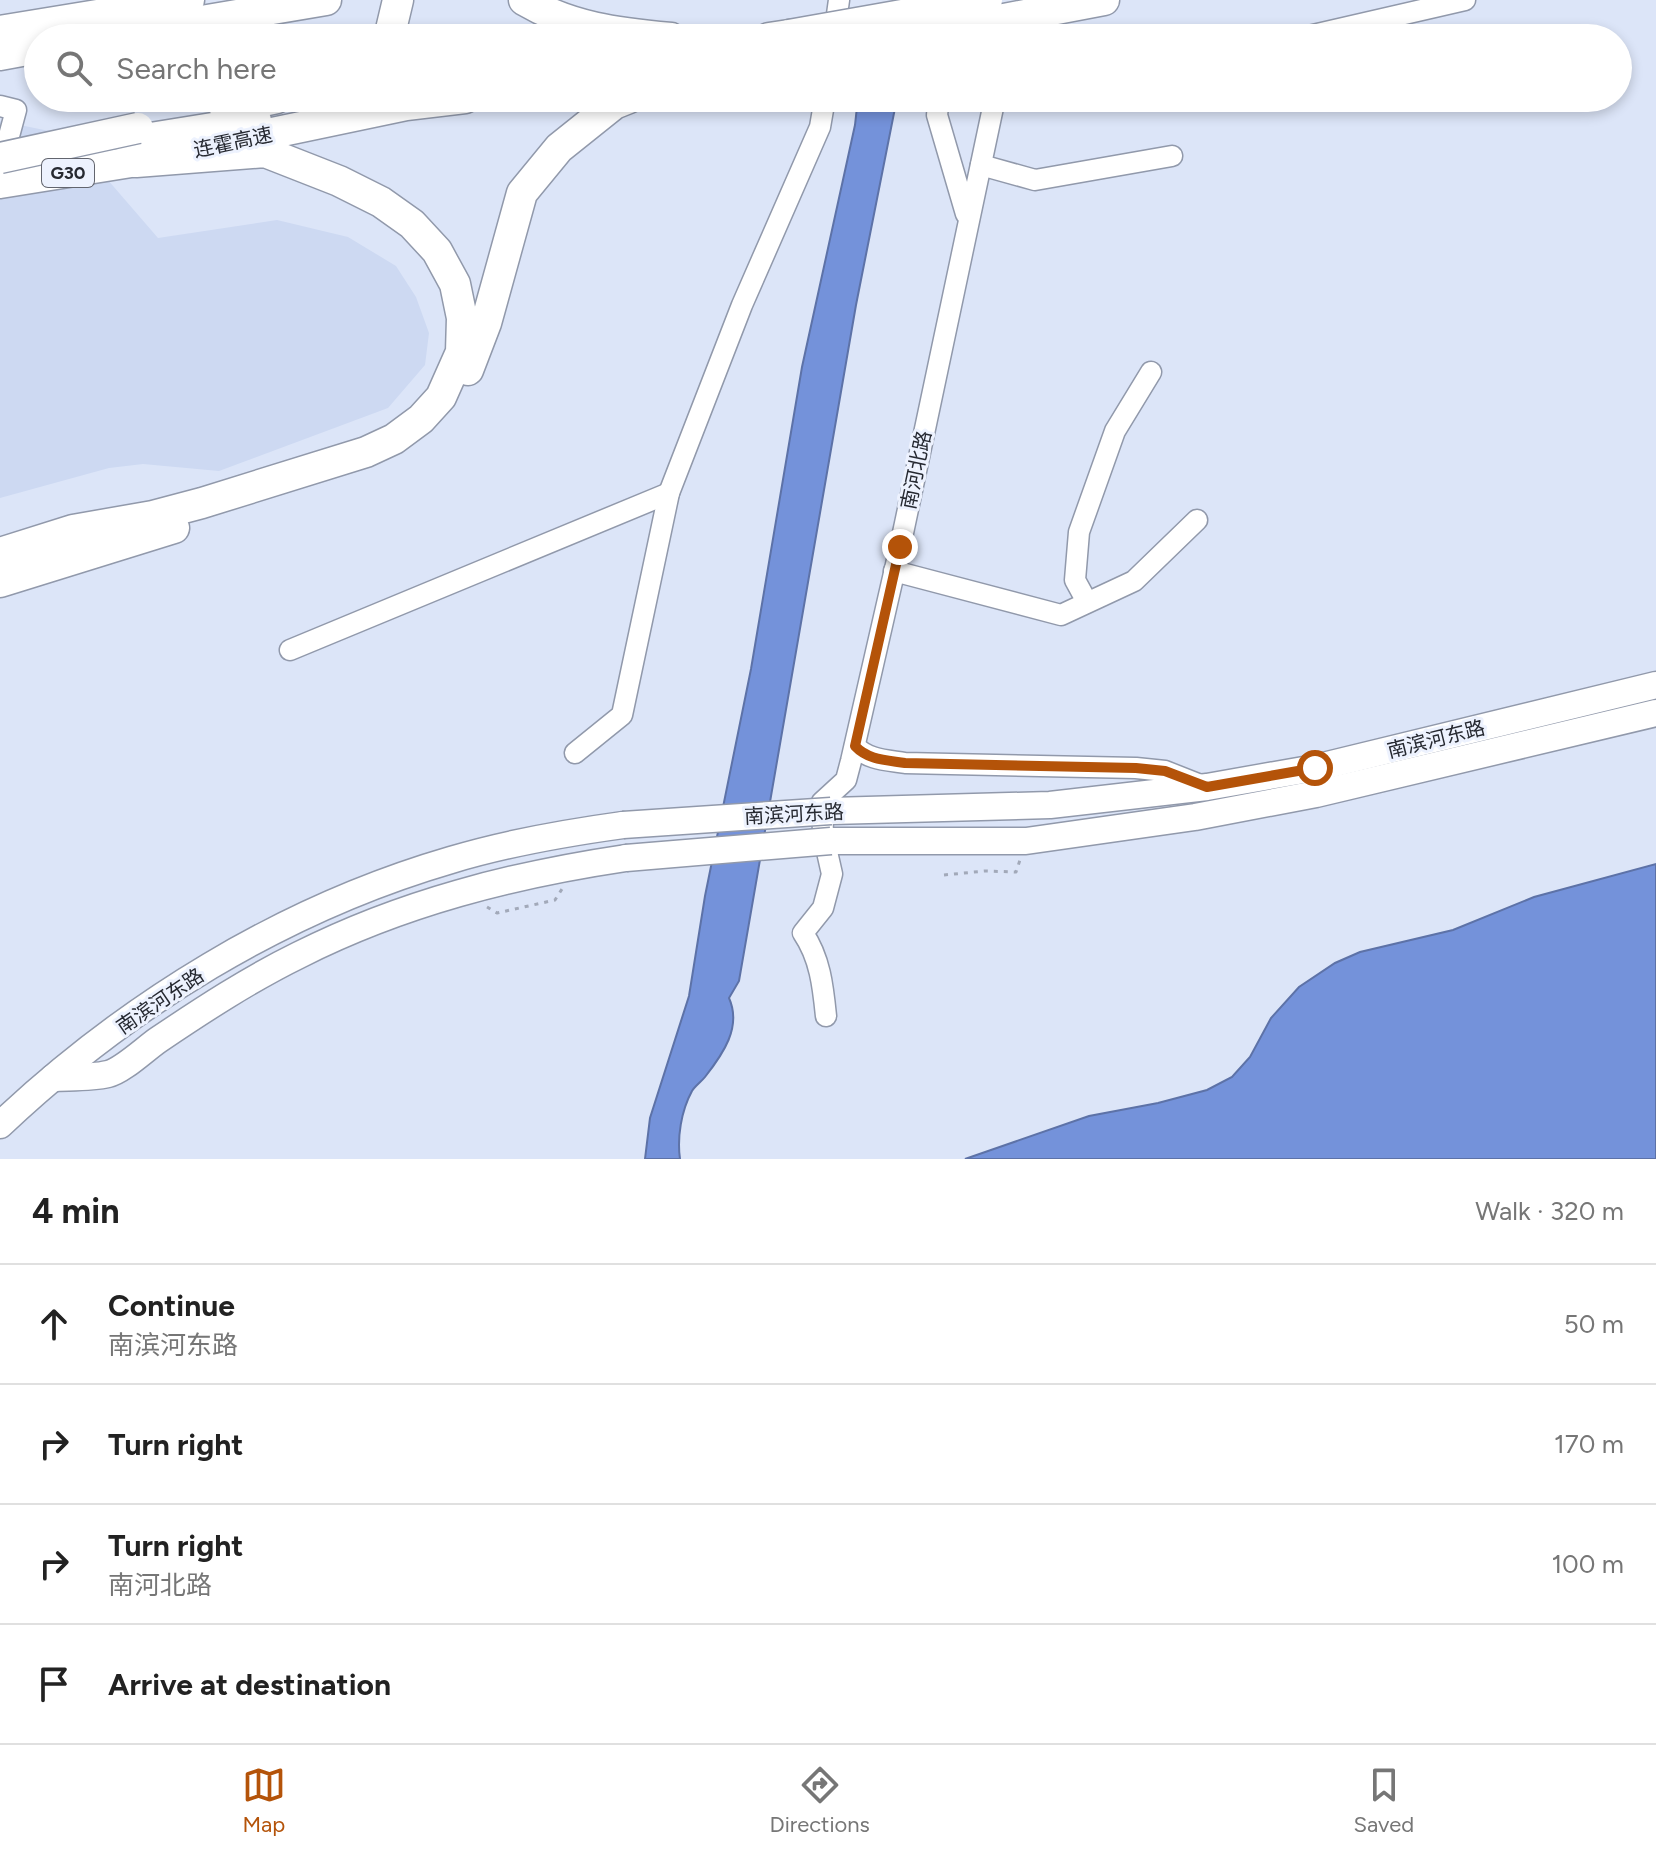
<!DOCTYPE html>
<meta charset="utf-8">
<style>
body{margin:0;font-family:Figtree,"Noto Sans SC",sans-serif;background:#f6f6f6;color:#222}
.stop{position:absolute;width:24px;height:24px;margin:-18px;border:6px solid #b45309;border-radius:50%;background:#fff}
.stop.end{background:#b45309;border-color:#fff;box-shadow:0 2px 8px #0008}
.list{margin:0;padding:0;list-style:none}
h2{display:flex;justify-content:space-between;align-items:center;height:104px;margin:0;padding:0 32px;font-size:34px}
h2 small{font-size:26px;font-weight:400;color:#767676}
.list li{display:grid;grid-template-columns:52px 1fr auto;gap:24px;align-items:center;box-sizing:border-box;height:120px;padding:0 32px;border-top:2px solid #e0e0e0}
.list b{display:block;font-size:30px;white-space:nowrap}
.list p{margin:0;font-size:26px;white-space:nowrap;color:#767676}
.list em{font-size:26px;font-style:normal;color:#767676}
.icon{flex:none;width:44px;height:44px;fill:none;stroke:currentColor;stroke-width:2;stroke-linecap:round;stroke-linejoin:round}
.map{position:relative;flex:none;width:1656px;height:1159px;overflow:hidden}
.search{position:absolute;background:#fff;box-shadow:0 4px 12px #0003;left:24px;right:24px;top:24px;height:88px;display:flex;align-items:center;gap:20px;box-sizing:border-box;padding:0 28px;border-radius:44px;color:#767676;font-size:30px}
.sheet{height:584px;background:#fff}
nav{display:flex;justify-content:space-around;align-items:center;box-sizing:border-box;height:112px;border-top:2px solid #e0e0e0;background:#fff;font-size:22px;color:#767676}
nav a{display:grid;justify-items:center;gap:4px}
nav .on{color:#b45309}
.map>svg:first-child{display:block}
.built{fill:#cdd9f2}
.water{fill:#7492da;stroke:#5d72a7;stroke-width:2}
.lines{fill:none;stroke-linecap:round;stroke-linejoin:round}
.minor-casing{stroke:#9199ab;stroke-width:23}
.major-casing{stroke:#9199ab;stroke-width:29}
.highway-casing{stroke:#9199ab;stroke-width:33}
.path{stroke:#a2a9b9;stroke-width:3;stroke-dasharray:4 6;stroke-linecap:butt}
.minor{stroke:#fff;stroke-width:20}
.major{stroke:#fff;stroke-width:26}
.highway{stroke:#fff;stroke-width:30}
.major-bridge-casing{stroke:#9199ab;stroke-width:29;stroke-linecap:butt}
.highway-bridge-casing{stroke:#9199ab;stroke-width:33;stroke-linecap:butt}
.major-bridge{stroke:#fff;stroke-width:26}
.highway-bridge{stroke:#fff;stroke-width:30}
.route{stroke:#b45309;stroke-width:10}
.labels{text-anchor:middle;stroke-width:6;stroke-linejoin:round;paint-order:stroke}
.shield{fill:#edf2fe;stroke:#62656e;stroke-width:2}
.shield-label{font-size:18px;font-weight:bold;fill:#262931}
.street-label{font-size:20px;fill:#262931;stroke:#edf2fe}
</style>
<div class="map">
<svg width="1656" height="1159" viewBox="0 0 1656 1159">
<rect width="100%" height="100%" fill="#dce5f8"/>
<path class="built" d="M0,121L69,135L158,238L277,220L348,237L396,266L416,297L429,333L425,365L388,408L219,471L143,464L109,468L0,498Z"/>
<g class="water">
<path d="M858,98H897L856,305L739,981L729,998C742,1027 723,1054 705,1077C701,1082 695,1086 692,1091C681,1111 677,1138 680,1159H645L650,1118L689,996L705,896L751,669L802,367L855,125Z"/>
<path d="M1656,864V1159H965L1089,1116L1158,1103L1207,1090L1232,1077L1250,1057L1271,1018L1299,987L1335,963L1360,952L1453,930L1534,897Z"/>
</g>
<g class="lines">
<defs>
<g id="minor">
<path d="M834,36L839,0"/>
<path d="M1300,38L1465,0"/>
<path d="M939,98L937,115L966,214"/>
<path d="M0,106L16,110L1,166"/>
<path d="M981,165L1035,180L1172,156"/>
<path d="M894,571L1061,615L1134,581L1197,520"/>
<path d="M1087,602L1075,580L1079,532L1115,431L1151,372"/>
<path d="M290,650L669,493"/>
<path d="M855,746C868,760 887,760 905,763L1136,768L1165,771L1203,786"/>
<path d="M575,753L622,715L669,493L742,305L820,127L825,98"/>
<path d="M826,1016C823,986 820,958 803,933L823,908L832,874L823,834L822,802L846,780L851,761L900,547L995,98"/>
</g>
<g id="major">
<path d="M831,811L1050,805L1207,787L1315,768L1656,685"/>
<path d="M831,841H1026L1195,817L1316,794L1656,713"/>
<path d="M53,1078C70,1077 91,1078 108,1074C122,1071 145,1049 158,1040C204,1009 250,979 299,955C402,903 512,875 626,858"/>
<path d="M0,1125C127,1005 283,909 451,860C507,843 565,833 623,825"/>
</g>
<g id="highway">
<path d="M524,0C571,28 618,33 671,38"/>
<path d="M1004,19L1104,0"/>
<path d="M0,31L189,0"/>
<path d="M101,38L326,0"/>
<path d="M389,38L398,0"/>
<path d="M769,38L789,35"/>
<path d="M0,55L38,48"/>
<path d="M225,109L277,98"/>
<path d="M132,141L256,121"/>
<path d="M234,141L406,105L465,98"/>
<path d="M0,183L156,158"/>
<path d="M468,370L486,323L522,193L559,148L614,104L629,98"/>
<path d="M0,553L73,530L153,516L202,503L366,452L394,439L421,419L441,397L461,352L462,318L455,284L437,251L412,224L381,202L339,181L265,152L136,162"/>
<path d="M0,582L174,528"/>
</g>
</defs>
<use href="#minor" class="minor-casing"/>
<use href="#major" class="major-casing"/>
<use href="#highway" class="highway-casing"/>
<g class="path">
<path d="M944,875L985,871L1016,872L1020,860"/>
<path d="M487,907L497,913L555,900L562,889"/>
</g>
<use href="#minor" class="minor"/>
<use href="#major" class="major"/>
<use href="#highway" class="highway"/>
<defs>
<g id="major-bridge">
<path d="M623,825L831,811"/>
<path d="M626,858L831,841"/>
</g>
<g id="highway-bridge">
<path d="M789,35L987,0"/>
<path d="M894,38L1004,19"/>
<path d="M0,158L138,128"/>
</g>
</defs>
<use href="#major-bridge" class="major-bridge-casing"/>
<use href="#highway-bridge" class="highway-bridge-casing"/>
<use href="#major-bridge" class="major-bridge"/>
<use href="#highway-bridge" class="highway-bridge"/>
</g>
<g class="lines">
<path class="route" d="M900,547L855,746C868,760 886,760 905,763L1136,768L1165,771L1207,787L1315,768"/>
</g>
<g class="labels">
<rect class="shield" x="42" y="159" width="52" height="28" rx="6"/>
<g class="shield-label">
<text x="68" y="179">G30</text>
</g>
<g class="street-label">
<text transform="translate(233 142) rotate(-12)" y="7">连霍高速</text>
<text transform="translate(916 470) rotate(-78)" y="7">南河北路</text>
<text transform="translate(1436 739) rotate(-14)" y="7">南滨河东路</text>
<text transform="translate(794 814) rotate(-3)" y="7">南滨河东路</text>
<text transform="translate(160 1001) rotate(-34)" y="7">南滨河东路</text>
</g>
</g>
</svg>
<div class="stop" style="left:1315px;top:768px"></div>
<div class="stop end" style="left:900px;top:547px"></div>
<div class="search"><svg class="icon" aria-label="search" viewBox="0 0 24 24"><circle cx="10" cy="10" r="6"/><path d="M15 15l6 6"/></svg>Search here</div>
</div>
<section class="sheet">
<h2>4 min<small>Walk · 320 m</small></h2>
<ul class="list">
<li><svg class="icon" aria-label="ahead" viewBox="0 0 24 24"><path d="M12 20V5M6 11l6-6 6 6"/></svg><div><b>Continue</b><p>南滨河东路</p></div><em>50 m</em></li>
<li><svg class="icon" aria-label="right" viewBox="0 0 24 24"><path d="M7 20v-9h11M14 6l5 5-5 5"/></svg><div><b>Turn right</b></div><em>170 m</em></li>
<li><svg class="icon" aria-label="right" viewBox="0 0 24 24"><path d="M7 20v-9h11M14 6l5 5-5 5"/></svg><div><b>Turn right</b><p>南河北路</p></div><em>100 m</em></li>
<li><svg class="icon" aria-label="arrive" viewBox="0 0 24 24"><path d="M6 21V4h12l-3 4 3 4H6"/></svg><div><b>Arrive at destination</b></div></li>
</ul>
</section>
<nav>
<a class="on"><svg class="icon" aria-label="map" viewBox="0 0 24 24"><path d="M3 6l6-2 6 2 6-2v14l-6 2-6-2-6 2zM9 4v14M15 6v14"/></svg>Map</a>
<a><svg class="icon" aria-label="directions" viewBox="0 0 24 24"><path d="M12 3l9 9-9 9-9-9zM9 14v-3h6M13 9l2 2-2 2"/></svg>Directions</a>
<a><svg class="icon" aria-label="saved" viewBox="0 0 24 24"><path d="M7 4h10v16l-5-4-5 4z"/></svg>Saved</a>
</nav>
